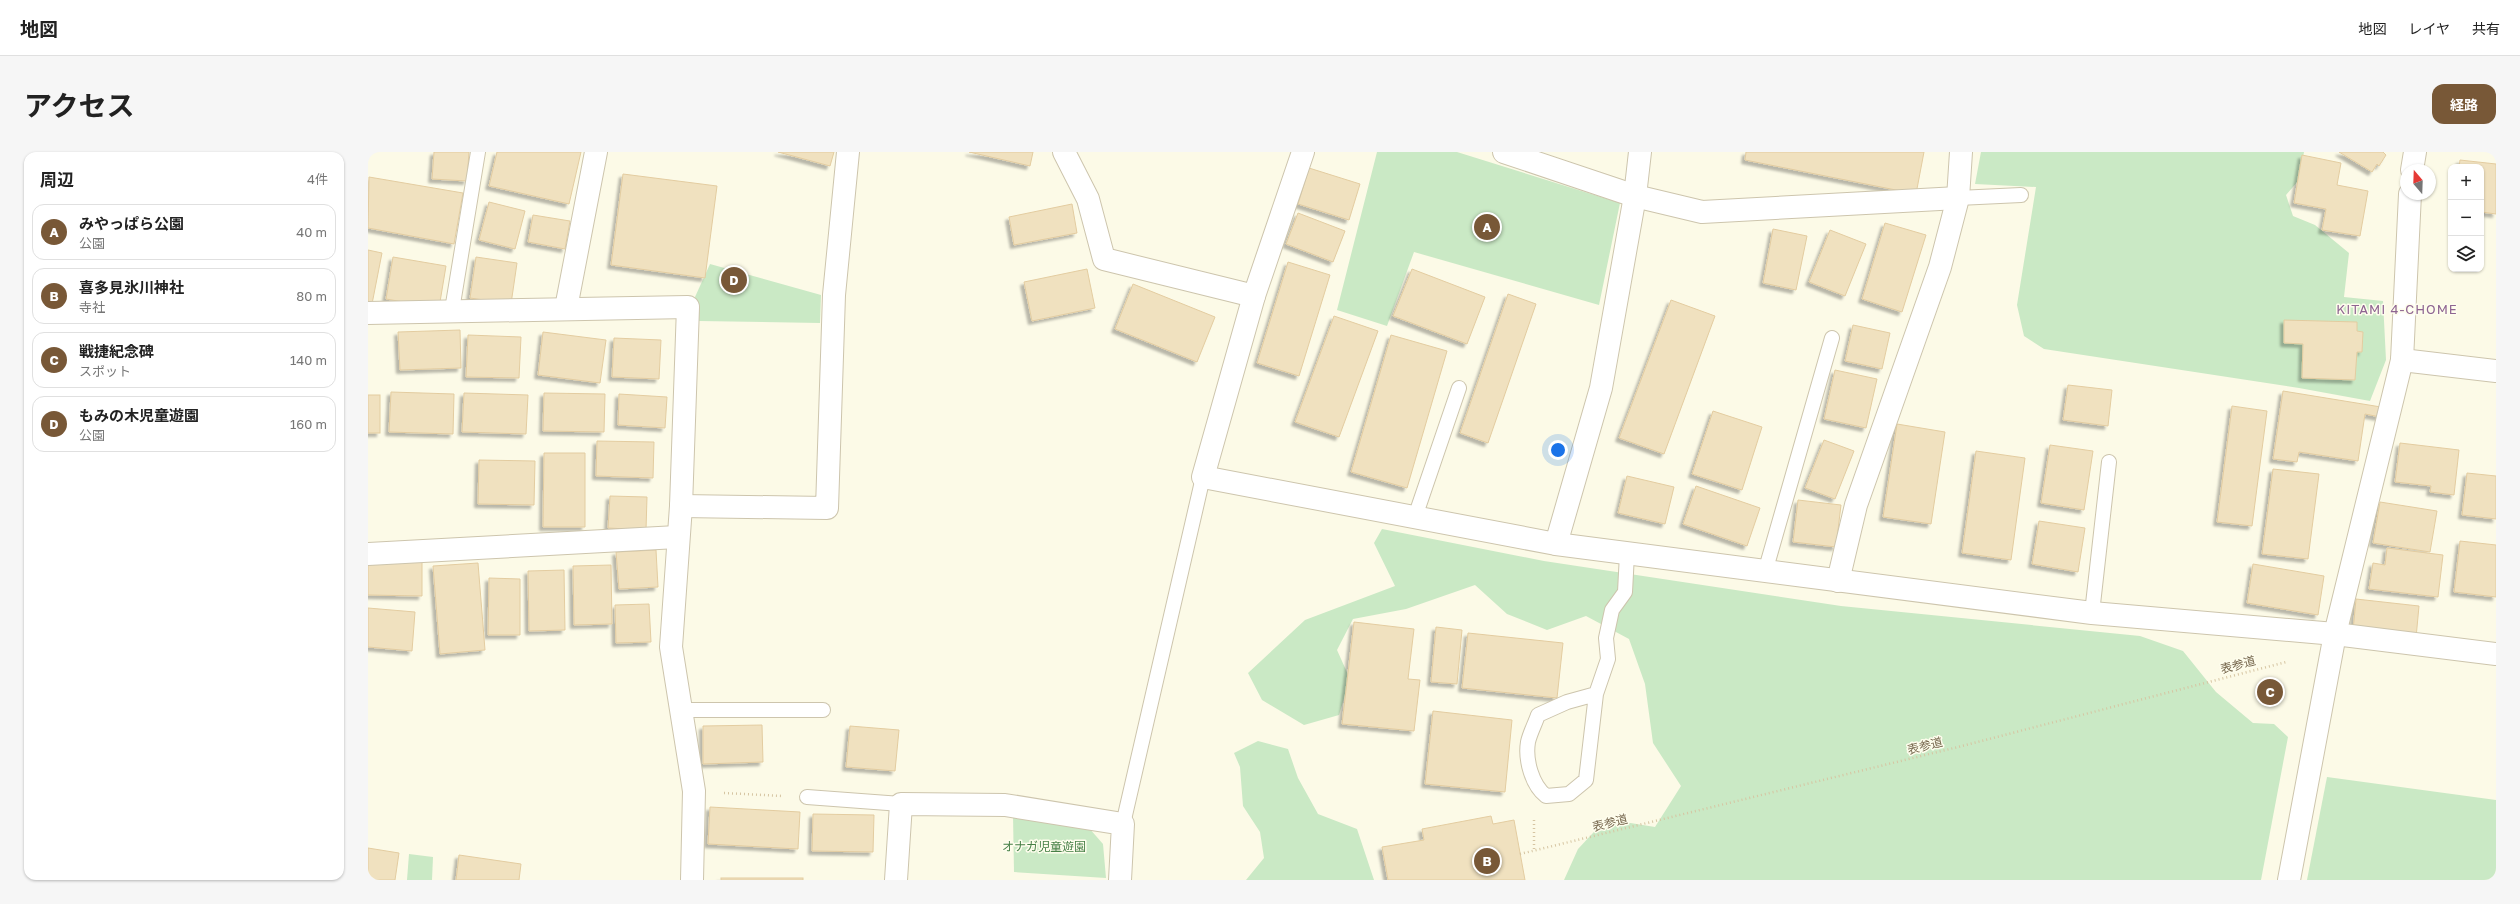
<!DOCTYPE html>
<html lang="ja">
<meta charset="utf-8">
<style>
body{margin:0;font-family:"Golos Text","Noto Sans JP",sans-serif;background:#f6f6f6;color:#222}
.controls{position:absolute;right:12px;top:12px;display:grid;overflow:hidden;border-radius:8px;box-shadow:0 1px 3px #0004}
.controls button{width:36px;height:36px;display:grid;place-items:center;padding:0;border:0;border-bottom:1px solid #e0e0e0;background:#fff;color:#222;font:20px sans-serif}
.compass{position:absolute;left:2032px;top:12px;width:36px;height:36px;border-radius:50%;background:#fff;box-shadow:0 1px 3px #0004;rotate:341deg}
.you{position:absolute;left:1190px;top:298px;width:14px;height:14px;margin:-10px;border:3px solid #fff;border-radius:50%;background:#1a73e8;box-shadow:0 0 0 6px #1a73e833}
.badge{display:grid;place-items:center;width:26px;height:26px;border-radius:50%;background:#785837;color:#fff;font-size:13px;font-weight:700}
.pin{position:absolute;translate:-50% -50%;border:2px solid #fff;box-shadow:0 1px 4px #0006}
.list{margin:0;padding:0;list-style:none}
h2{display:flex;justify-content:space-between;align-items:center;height:52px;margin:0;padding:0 16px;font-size:17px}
h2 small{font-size:13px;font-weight:400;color:#767676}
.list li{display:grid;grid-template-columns:26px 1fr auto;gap:12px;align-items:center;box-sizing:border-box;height:56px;margin:0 8px 8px;padding:0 8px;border:1px solid #e0e0e0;border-radius:12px}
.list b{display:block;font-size:15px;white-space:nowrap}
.list p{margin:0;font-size:13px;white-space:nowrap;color:#767676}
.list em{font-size:13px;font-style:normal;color:#767676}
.icon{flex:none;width:22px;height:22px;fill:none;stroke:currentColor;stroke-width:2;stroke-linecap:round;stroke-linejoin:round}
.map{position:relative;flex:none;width:2128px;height:728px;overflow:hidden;border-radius:12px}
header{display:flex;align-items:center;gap:24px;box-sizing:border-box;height:56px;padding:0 20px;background:#fff;border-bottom:1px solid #e0e0e0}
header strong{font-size:19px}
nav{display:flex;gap:22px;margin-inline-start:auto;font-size:14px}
.intro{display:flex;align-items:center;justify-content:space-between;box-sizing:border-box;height:96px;padding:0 24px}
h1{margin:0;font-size:28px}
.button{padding:10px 18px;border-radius:12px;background:#785837;color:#fff;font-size:14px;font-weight:700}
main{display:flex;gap:24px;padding:0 24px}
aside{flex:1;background:#fff;border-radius:12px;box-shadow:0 1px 3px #0004}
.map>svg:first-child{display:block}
.green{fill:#cae9c5}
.building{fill:#f0e1bf;stroke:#e3cca0;filter:url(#shadow)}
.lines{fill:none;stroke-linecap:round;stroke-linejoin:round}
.service-casing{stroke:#cdc5ad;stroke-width:16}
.minor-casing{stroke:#cdc5ad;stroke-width:24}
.path{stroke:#d6c5a2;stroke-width:2.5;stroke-dasharray:1 3;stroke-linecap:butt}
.service{stroke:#fff;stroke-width:14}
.minor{stroke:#fff;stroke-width:22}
.labels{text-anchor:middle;stroke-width:3;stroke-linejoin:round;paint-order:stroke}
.street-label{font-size:12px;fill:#75664c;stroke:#fefded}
.park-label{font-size:12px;fill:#478047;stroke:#fefded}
.neighbourhood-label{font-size:13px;letter-spacing:1px;fill:#8e6491;stroke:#fefded}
</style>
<header>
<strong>地図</strong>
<nav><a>地図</a><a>レイヤ</a><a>共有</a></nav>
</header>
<div class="intro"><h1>アクセス</h1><a class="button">経路</a></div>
<main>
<aside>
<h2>周辺<small>4件</small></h2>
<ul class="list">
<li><span class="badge">A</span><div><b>みやっぱら公園</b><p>公園</p></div><em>40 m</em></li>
<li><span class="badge">B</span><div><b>喜多見氷川神社</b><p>寺社</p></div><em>80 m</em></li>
<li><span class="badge">C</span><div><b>戦捷紀念碑</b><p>スポット</p></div><em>140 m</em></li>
<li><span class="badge">D</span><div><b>もみの木児童遊園</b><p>公園</p></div><em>160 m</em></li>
</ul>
</aside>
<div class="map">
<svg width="2128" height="728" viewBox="0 0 2128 728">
<defs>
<filter id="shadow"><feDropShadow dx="-3.5" dy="3.5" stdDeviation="1" flood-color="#0004"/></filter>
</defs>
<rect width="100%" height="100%" fill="#fcfae7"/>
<g class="green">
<path d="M1009,0H1089L1252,51L1231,153L1046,100L1019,174L969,158Z"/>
<path d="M1613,0H1936L1931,28L1918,43L1925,64L1947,73L1981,101L1976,145L2015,149L2018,208L2002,249L1931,236L1676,197L1656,184L1649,153L1668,35L1607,32Z"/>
<path d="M342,112L453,143L452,171L331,169L327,145Z"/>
<path d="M1014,377L1176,409L1473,454L1772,484L1815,499L1848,540L1885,571L1906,572L1920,585L1893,728H1196L1210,697L1238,667L1287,675L1313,634L1285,591L1277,532L1261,487L1218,464L1179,478L1139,462L1107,433L1038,457L985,467L969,498L982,527L971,563L936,573L894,548L880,521L937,468L1027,434L1006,391Z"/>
<path d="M890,589L920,597L930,626L950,662L989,677L1006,728H878L896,706L892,680L875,654L872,615L866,601Z"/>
<path d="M1959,625L2128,648V728H1939Z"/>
<path d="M645,663L721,676L735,692L738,726L646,720Z"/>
<path d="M41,702L65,705L64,728H39Z"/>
</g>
<g class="building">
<path d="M66,0H101L99,29L64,27Z"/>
<path d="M129,0H213L201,52L121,34Z"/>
<path d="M410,0H466L462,14Z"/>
<path d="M601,0H665L662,14Z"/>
<path d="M1378,0H1556L1548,42L1377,8Z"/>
<path d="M1971,0H2015L2018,3L2011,14L2009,12L2004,20Z"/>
<path d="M1934,3L1973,11L1969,33L2000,39L1992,84L1954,78L1958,57L1926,51Z"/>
<path d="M2092,8L2128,12V62L2113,60V15H2091Z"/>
<path d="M941,16L992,32L981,68L930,52Z"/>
<path d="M255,22L349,34L337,126L243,113Z"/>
<path d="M1,25L95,41L86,92L0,76Z"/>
<path d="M121,50L157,59L147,97L111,88Z"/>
<path d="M704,52L709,81L646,93L641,65Z"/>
<path d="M930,61L977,79L965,110L918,92Z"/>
<path d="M165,63L202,69L197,97L160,90Z"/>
<path d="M1517,71L1558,83L1534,160L1494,147Z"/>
<path d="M1405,77L1439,84L1428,138L1395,131Z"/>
<path d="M1462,78L1498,92L1477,144L1441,130Z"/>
<path d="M0,98L14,101L4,152L0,151Z"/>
<path d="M25,105L78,114L71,156L18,147Z"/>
<path d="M108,105L149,111L143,152L102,146Z"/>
<path d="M920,110L962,123L931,224L889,211Z"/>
<path d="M719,117L727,156L664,169L656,130Z"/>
<path d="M1044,117L1117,145L1099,192L1025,164Z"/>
<path d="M765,132L847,165L829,210L747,177Z"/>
<path d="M1140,142L1168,152L1120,291L1092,281Z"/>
<path d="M1303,148L1347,164L1296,302L1251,286Z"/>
<path d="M966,164L1010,179L971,285L927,270Z"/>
<path d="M1916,168L1989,170V179L1995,180L1994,200H1989L1987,228L1934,226L1935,192L1916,191Z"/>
<path d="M1485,173L1522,181L1514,217L1477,209Z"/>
<path d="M92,178L93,216L32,218L30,180Z"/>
<path d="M175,180L238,188L232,231L170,223Z"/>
<path d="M100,183L153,185L151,226L98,225Z"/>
<path d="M1023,183L1079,199L1039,336L983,320Z"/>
<path d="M246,186L293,188L291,227L244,225Z"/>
<path d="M1467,218L1509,227L1498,276L1456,267Z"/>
<path d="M1700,233L1744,238L1740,274L1695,268Z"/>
<path d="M1915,239L2013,255L2012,265L1997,262L1990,309L1931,300L1929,310L1905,307Z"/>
<path d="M23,240L86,242L85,282L21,280Z"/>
<path d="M96,241L160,243L158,282L94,280Z"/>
<path d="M176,241L237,242L236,280L175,279Z"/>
<path d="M251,242L299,245L297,276L250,273Z"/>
<rect x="0" y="243" width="12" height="38"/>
<path d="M1864,254L1899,259L1884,374L1849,370Z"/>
<path d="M1345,259L1394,275L1374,338L1324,322Z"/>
<path d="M1529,272L1577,280L1563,372L1515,365Z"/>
<path d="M1456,288L1486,299L1467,347L1437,336Z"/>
<path d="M229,289L286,290L285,326L228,324Z"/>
<path d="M2032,291L2091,298L2086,343L2062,340L2063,334L2027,330Z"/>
<path d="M1682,293L1725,299L1716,358L1673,351Z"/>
<path d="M1608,299L1657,306L1643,408L1594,401Z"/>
<path d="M176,301H217V375H175Z"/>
<path d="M111,308L167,309L166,353L110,352Z"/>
<path d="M1905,317L1951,322L1940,407L1894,402Z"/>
<path d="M2099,321L2128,324V367L2094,363Z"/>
<path d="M1259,324L1306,335L1297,372L1250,361Z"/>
<path d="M1328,334L1392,356L1379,394L1315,372Z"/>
<path d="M242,344L279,345L278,378L240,376Z"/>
<path d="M1430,348L1473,353L1468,395L1425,390Z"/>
<path d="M2012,350L2069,359L2062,400L2005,391Z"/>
<path d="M1671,369L1717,376L1710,420L1664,412Z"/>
<path d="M2092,389L2128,393V445L2086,440Z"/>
<path d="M2019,396L2075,403L2070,445L2001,437L2005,411L2017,413Z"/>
<path d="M288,398L290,435L251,437L248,400Z"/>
<path d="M0,410H54V444L0,443Z"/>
<path d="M110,411L117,498L72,502L65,414Z"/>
<path d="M1885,412L1956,424L1950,463L1879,451Z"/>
<path d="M243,413L244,472L206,473L205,414Z"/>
<path d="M196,418L197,478L161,479L160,419Z"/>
<path d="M121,426L152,427V483H120Z"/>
<path d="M1988,447L2051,454L2048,486L1985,479Z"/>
<path d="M281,452L283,490L248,491L247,453Z"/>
<path d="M0,456L47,460L44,499L0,495Z"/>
<path d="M986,470L1046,477L1040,527L1052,528L1046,579L974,572Z"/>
<path d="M1068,475L1094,478L1089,532L1063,530Z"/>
<path d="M1100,481L1195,491L1189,546L1094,536Z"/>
<path d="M1065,559L1144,568L1137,640L1057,632Z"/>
<path d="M394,573L395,610L335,612V574Z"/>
<path d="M482,574L531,578L527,619L478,615Z"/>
<path d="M342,655L432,660L430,697L340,692Z"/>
<path d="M445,662L506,663L505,700L444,699Z"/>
<path d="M1123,664L1125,672L1146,668L1157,728H1020L1014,695L1056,688L1054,677Z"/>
<path d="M0,696L31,701L27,728H0Z"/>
<path d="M91,703L153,712L151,728H88Z"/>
<rect x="353" y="726" width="82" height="2"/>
</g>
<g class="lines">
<defs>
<g id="service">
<path d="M1590,46L1653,43"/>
<path d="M84,158L110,0"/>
<path d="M1047,365L1091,236"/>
<path d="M1397,420L1464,186"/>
<path d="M1724,461L1741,310"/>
<path d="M1228,542L1199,550L1170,563C1167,572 1162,581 1160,590C1157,608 1164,633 1178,644L1201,642L1218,628L1228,542L1240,507L1238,486L1244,458L1257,440L1259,402"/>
<path d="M313,558H455"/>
<path d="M439,645L533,652"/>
<path d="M755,672L835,325"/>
</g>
<g id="minor">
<path d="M696,0L720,47L736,107L886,144"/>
<path d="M935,0L886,144L835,325L1188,392L1724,461L1967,482L2128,502"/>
<path d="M1136,0L1267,44L1334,60L1590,46"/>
<path d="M2044,18L2047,0"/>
<path d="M198,156L228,0"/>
<path d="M0,161L320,155L313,354L303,495L326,639L324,728"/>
<path d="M2034,208L2128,219"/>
<path d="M313,354L459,356L466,143L480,0"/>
<path d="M1188,392L1233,236L1267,44L1272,0"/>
<path d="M0,402L309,385"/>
<path d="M1470,429L1488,353L1572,115L1590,46L1593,0"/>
<path d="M528,728L533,652L637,653L755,672L752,728"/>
<path d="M1921,728L1967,482L2034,208L2042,42"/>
</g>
</defs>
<use href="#service" class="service-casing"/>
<use href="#minor" class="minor-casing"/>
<g class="path">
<path d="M356,641L415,644"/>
<path d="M1166,668V699"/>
<path d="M1152,702L1590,595L1918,510"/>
</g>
<use href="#service" class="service"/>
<use href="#minor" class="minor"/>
</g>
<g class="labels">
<g class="street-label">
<text transform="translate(1870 513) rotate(-15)" y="4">表参道</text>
<text transform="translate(1557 594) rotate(-14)" y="4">表参道</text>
<text transform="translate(1242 671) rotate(-14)" y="4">表参道</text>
</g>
<g class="park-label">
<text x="676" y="699">オナガ児童遊園</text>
</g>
<g class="neighbourhood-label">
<text x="2029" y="162">KITAMI 4-CHOME</text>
</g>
</g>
</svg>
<div class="controls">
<button>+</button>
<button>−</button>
<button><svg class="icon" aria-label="layers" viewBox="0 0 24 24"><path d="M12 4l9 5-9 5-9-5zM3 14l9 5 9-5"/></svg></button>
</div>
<svg class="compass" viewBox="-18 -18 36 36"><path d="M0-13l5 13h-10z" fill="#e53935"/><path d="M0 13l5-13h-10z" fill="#767676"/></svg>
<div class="you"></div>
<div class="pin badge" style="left:1119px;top:75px">A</div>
<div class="pin badge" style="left:1119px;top:709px">B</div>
<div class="pin badge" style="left:1902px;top:540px">C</div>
<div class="pin badge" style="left:366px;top:128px">D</div>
</div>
</main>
